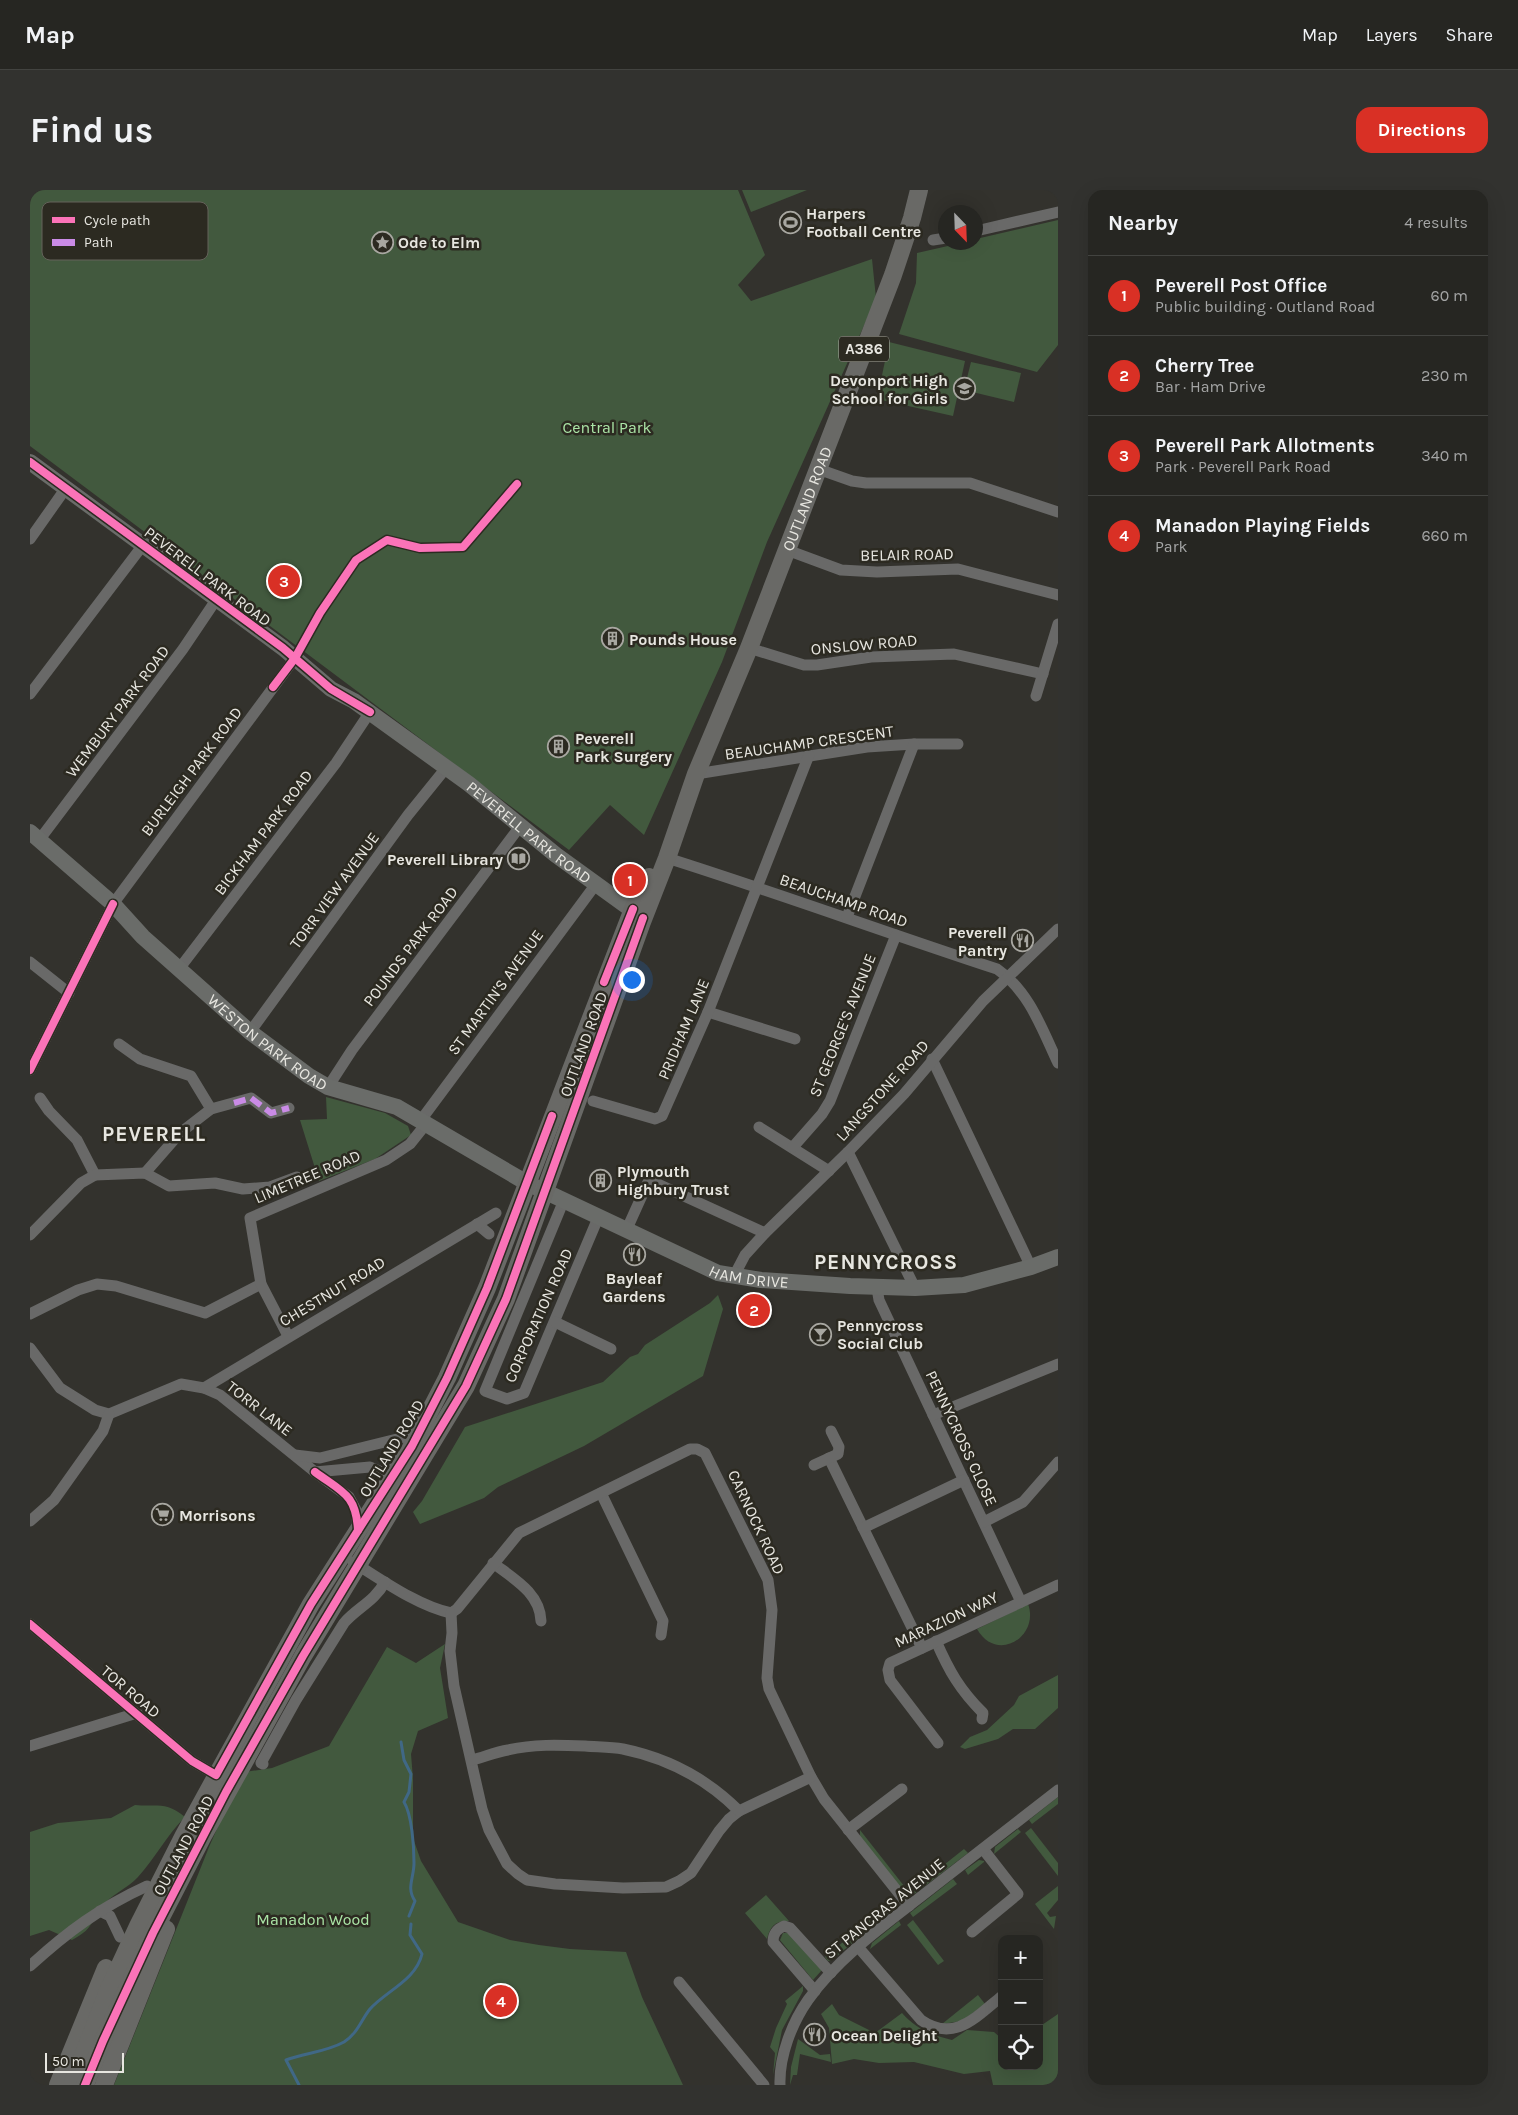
<!DOCTYPE html>
<meta charset="utf-8">
<style>
body{margin:0;font-family:Karla,sans-serif;background:#32322f;color:#f1f3f6}
.controls{position:absolute;right:15px;bottom:15px;display:grid;overflow:hidden;border-radius:10px;box-shadow:0 5px 20px #0002}
.controls button{width:45px;height:45px;display:grid;place-items:center;padding:0;border:0;border-bottom:1px solid #424340;background:#262622;color:#f1f3f6;font:25px sans-serif}
.compass{position:absolute;left:908px;top:15px;width:45px;height:45px;border-radius:50%;background:#262622;box-shadow:0 5px 20px #0002;rotate:157deg}
.scale{position:absolute;left:15px;bottom:12px;width:79px;box-sizing:border-box;padding-left:5px;border:2px solid #e7e6e0;border-top:0;font-size:14px;line-height:18px;white-space:nowrap;color:#e7e6e0;-webkit-text-stroke:4px #2c2a21;paint-order:stroke}
.you{position:absolute;left:601px;top:789px;width:18px;height:18px;margin:-12px;border:4px solid #fff;border-radius:50%;background:#1a73e8;box-shadow:0 0 0 8px #1a73e833}
.badge{display:grid;place-items:center;width:32px;height:32px;border-radius:50%;background:#d93025;color:#fff;font-size:16px;font-weight:700}
.pin{position:absolute;translate:-50% -50%;border:2px solid #fff;box-shadow:0 1px 5px #0006}
.list{margin:0;padding:0;list-style:none}
h2{display:flex;justify-content:space-between;align-items:center;height:65px;margin:0;padding:0 20px;font-size:21px}
h2 small{font-size:16px;font-weight:400;color:#a4a5a5}
.list li{display:grid;grid-template-columns:32px 1fr auto;gap:15px;align-items:center;box-sizing:border-box;height:80px;padding:0 20px;border-top:1px solid #424340}
.list b{display:block;font-size:19px;white-space:nowrap}
.list p{margin:0;font-size:16px;white-space:nowrap;color:#a4a5a5}
.list em{font-size:16px;font-style:normal;color:#a4a5a5}
.icon{flex:none;width:28px;height:28px;fill:none;stroke:currentColor;stroke-width:2;stroke-linecap:round;stroke-linejoin:round}
.map{position:relative;flex:none;width:1028px;height:1895px;overflow:hidden;border-radius:15px}
header{display:flex;align-items:center;gap:30px;box-sizing:border-box;height:70px;padding:0 25px;background:#262622;border-bottom:1px solid #424340}
header strong{font-size:24px}
nav{display:flex;gap:28px;margin-inline-start:auto;font-size:18px}
.intro{display:flex;align-items:center;justify-content:space-between;box-sizing:border-box;height:120px;padding:0 30px}
h1{margin:0;font-size:35px}
.button{padding:12px 22px;border-radius:15px;background:#d93025;color:#fff;font-size:18px;font-weight:700}
main{display:flex;gap:30px;padding:0 30px}
aside{flex:1;background:#262622;border-radius:15px;box-shadow:0 5px 20px #0002}
.map>svg:first-child{display:block}
.green{fill:#42593e}
.lines{fill:none;stroke-linecap:round;stroke-linejoin:round}
.stream{stroke:#406886;stroke-width:3}
.street{stroke:#696968;stroke-width:11}
.secondary{stroke:#6a6c69;stroke-width:16}
.primary{stroke:#696966;stroke-width:18}
.quiet{stroke:#ca8be6;stroke-width:6;stroke-dasharray:12 6;stroke-linecap:butt}
.cycleway-casing{stroke:#2c2a21;stroke-width:11}
.cycleway{stroke:#fb73b8;stroke-width:8}
.labels{text-anchor:middle;stroke-width:5;stroke-linejoin:round;paint-order:stroke}
.shield{fill:#2c2a21;stroke:#afaea7;stroke-width:1}
.shield-label{font-size:15px;font-weight:bold;fill:#e7e6e0}
.poi-label{font-size:16px;font-weight:bold;fill:#e7e6e0;stroke:#2c2a21;text-anchor:start}
.park-label{font-size:16px;fill:#abe5a6;stroke:#2c2a21}
.street-label{font-size:16px;fill:#e7e6e0;stroke:#2c2a21}
.district-label{font-size:21px;font-weight:bold;letter-spacing:1px;fill:#e7e6e0;stroke:#2c2a21}
.key{fill:#2c2a21;stroke:#64625a;stroke-width:1}
.key-label{font-size:14px;fill:#e7e6e0}
</style>
<header>
<strong>Map</strong>
<nav><a>Map</a><a>Layers</a><a>Share</a></nav>
</header>
<div class="intro"><h1>Find us</h1><a class="button">Directions</a></div>
<main>
<div class="map">
<svg width="1028" height="1895" viewBox="0 0 1028 1895">
<rect width="100%" height="100%" fill="#33322d"/>
<g class="green">
<path d="M0,0H708L735,65L708,95L721,111L842,69L846,108L841,120L737,352L692,472L614,645L580,615L539,660L0,256Z"/>
<path d="M712,0H777L721,22Z"/>
<path d="M1028,30V155L1007,182L869,144L886,93L887,63L931,53L946,52V49Z"/>
<path d="M859,152L935,171L923,226L847,209Z"/>
<path d="M941,172L991,183L984,212L934,200Z"/>
<path d="M296,907L355,923L378,936L381,945L345,969L289,991L270,930L297,929Z"/>
<path d="M688,1105L693,1119L673,1186L554,1256L468,1297L454,1308L390,1334L383,1322L392,1311L435,1237L573,1192L600,1167L608,1164L615,1155L680,1113Z"/>
<path d="M998,1414C1010,1446 967,1474 947,1439Z"/>
<path d="M415,1454L410,1478L418,1528L388,1541L381,1564L383,1589V1648L391,1671L428,1732L480,1750L509,1755L540,1759L596,1762L612,1807L653,1895H84L179,1657L198,1614L215,1582L242,1578L299,1556L357,1457L386,1473Z"/>
<path d="M1028,1485V1518L1005,1539H983L968,1549L935,1559L930,1557L940,1547L957,1540L984,1515L989,1506Z"/>
<path d="M1028,1607V1614L1002,1634L999,1630Z"/>
<path d="M105,1615C127,1617 136,1611 155,1627C137,1645 125,1668 108,1687C98,1698 80,1705 72,1717C59,1734 63,1739 42,1750L19,1740L0,1746V1642L28,1633L81,1628Z"/>
<path d="M1001,1638L1028,1673V1686L995,1643Z"/>
<path d="M988,1639L991,1642L964,1664L965,1657Z"/>
<path d="M830,1640L878,1701L874,1703L830,1648Z"/>
<path d="M934,1659L938,1663L883,1705L881,1701Z"/>
<path d="M949,1670L954,1671V1672L938,1685L935,1680Z"/>
<path d="M923,1689L927,1694L883,1727L880,1723Z"/>
<path d="M1028,1696V1710L1017,1723L1020,1727L1026,1726L1024,1739L1005,1714Z"/>
<path d="M736,1705L759,1731C746,1730 740,1736 737,1749L715,1723Z"/>
<path d="M864,1710L865,1715L863,1719L802,1770L798,1771L795,1767Z"/>
<path d="M883,1730L914,1771L908,1775L877,1735Z"/>
<path d="M869,1731L871,1735L840,1759L842,1753Z"/>
<path d="M753,1743H759L792,1780L783,1790L750,1750Z"/>
<path d="M773,1796V1801L752,1840L743,1885L745,1863L740,1857L746,1838L757,1814L755,1811Z"/>
<path d="M948,1805L955,1814L932,1831L912,1834Z"/>
<path d="M802,1814L809,1825L845,1843L872,1823C886,1839 902,1845 922,1850L937,1840L964,1842L972,1849V1876H1009V1837L1028,1824V1895H963L960,1881L934,1884L884,1872L849,1873L824,1869L802,1874L799,1838L791,1824Z"/>
<path d="M768,1849L790,1865L800,1864L801,1872L770,1864L767,1885H763L760,1895L761,1877Z"/>
</g>
<g class="lines">
<g class="stream">
<path d="M371,1552L374,1570L381,1584L379,1602L374,1612C382,1625 384,1657 384,1673C384,1688 376,1698 385,1711L379,1726"/>
<path d="M269,1895L256,1870C275,1863 296,1862 314,1852C328,1843 331,1830 340,1819C356,1801 386,1790 392,1764L380,1745L381,1734"/>
</g>
<g class="street">
<path d="M946,41L1028,22"/>
<path d="M903,50L916,48"/>
<path d="M788,279L822,291L836,293H940L1028,322"/>
<path d="M0,349L36,298"/>
<path d="M757,360L811,380L847,382L928,379L1028,405"/>
<path d="M719,458L774,475H787L841,467L924,464L1013,484"/>
<path d="M0,504L113,355"/>
<path d="M1006,506L1028,434"/>
<path d="M666,584L837,557L884,554H928"/>
<path d="M10,649L153,459L186,410"/>
<path d="M637,668C748,703 857,743 967,779C999,801 1012,839 1028,873"/>
<path d="M817,727L884,554"/>
<path d="M0,772L39,803"/>
<path d="M149,779L306,573L340,522"/>
<path d="M678,822L765,849"/>
<path d="M220,842L378,625L416,578"/>
<path d="M89,854L110,869L161,886L181,919"/>
<path d="M902,869L1001,1077"/>
<path d="M0,880L83,714L265,468"/>
<path d="M298,897L322,860L491,635"/>
<path d="M10,908L19,921L47,950L65,985"/>
<path d="M563,911L625,929L632,926L678,822L779,565"/>
<path d="M391,930L566,694"/>
<path d="M729,937L799,981"/>
<path d="M763,957L792,924L800,911L866,745"/>
<path d="M818,962L885,1098"/>
<path d="M115,983L150,943L181,919L221,908L241,923L259,918"/>
<path d="M534,1010L455,1201L477,1209L494,1203L568,1028"/>
<path d="M447,1034L459,1044"/>
<path d="M596,1041L619,990L735,1043"/>
<path d="M0,1045L51,993L65,985L115,983L139,996L185,993L213,999L240,997L267,987"/>
<path d="M704,1086L715,1065L735,1043L818,962L874,904L953,811L1028,739"/>
<path d="M847,1098L849,1110L991,1412"/>
<path d="M0,1124L48,1100L67,1094L86,1096L175,1123L231,1094"/>
<path d="M525,1132L581,1159"/>
<path d="M258,1146L231,1094L220,1028L356,970L380,954L396,934"/>
<path d="M0,1158L30,1198L65,1220L79,1224L151,1194L174,1198L190,1205L285,1282L319,1307L326,1320L328,1340"/>
<path d="M174,1198L466,1023"/>
<path d="M903,1225L1028,1174"/>
<path d="M265,1265L290,1268L375,1247L390,1240"/>
<path d="M799,1268L892,1458"/>
<path d="M784,1275L808,1264L809,1257L801,1241"/>
<path d="M285,1282L340,1277L368,1289"/>
<path d="M571,1303L633,1431L631,1445"/>
<path d="M0,1331L24,1310L73,1241L79,1224"/>
<path d="M954,1332L993,1312L1028,1272"/>
<path d="M833,1338L934,1290"/>
<path d="M323,1372C352,1390 388,1416 421,1423"/>
<path d="M463,1373C484,1389 510,1403 511,1431"/>
<path d="M421,1423L427,1419L489,1343L660,1259H667L675,1263L738,1390L742,1420L737,1488L739,1499L781,1587L794,1609L879,1716"/>
<path d="M421,1423L422,1443L420,1461L424,1496L452,1619L459,1640L477,1674L488,1684L497,1690L525,1694L593,1698L636,1697L649,1691L661,1683L689,1641L699,1629L709,1621L781,1587"/>
<path d="M0,1434L162,1571L186,1585"/>
<path d="M906,1451C919,1481 930,1500 953,1523L952,1529"/>
<path d="M908,1553L860,1490L858,1480L860,1473L1028,1395"/>
<path d="M0,1556L107,1523"/>
<path d="M442,1570C454,1567 466,1562 478,1560C503,1554 529,1555 555,1556C567,1557 581,1557 593,1559C637,1568 677,1589 709,1621"/>
<path d="M233,1574L231,1573L266,1510L314,1433C328,1417 344,1412 355,1392"/>
<path d="M818,1640L872,1599"/>
<path d="M70,1721L80,1726L90,1747"/>
<path d="M942,1742L988,1704L953,1659"/>
<path d="M829,1758L891,1830C924,1853 946,1827 972,1806"/>
<path d="M0,1776C37,1742 71,1717 117,1696"/>
<path d="M649,1792L734,1895"/>
<path d="M785,1801L743,1752C743,1743 747,1739 754,1736L760,1738L801,1783"/>
<path d="M750,1895C749,1866 762,1833 778,1810C808,1768 853,1736 893,1705C938,1670 983,1635 1028,1600"/>
</g>
<g class="secondary">
<path id="s1" d="M0,272L253,458L301,499L324,511L439,594L526,665L613,728"/>
<path id="s2" d="M0,642L83,714L113,747L220,842L279,886L298,897L367,917L497,993L688,1083L731,1090L820,1096L885,1098L934,1095L1001,1077L1028,1067"/>
</g>
<g class="primary">
<path d="M28,1895L76,1778"/>
<path d="M42,1895L78,1801L108,1736L154,1645L281,1414L382,1256L417,1188L457,1098L603,719L619,687"/>
<path id="s3" d="M55,1895L73,1851L123,1743L173,1646L273,1466L436,1196L476,1109L612,732L637,668L666,584L719,458L863,85L882,28L889,0"/>
<path d="M74,1895L136,1739"/>
</g>
<path class="quiet" d="M204,913L221,908L241,923L259,918"/>
<defs>
<g id="cycleway">
<path d="M0,272L253,458L301,499L340,522"/>
<path d="M243,497L265,468L290,423L326,370L357,350L390,358L433,357L487,294"/>
<path d="M574,792L603,719"/>
<path d="M0,880L83,714"/>
<path d="M285,1282C312,1302 326,1304 328,1340"/>
<path d="M0,1434L162,1571L186,1585L281,1414L382,1256L417,1188L457,1098L522,926"/>
<path d="M55,1895L73,1851L123,1743L196,1602L273,1466L436,1196L476,1109L613,728"/>
</g>
</defs>
<use href="#cycleway" class="cycleway-casing"/>
<use href="#cycleway" class="cycleway"/>
</g>
<defs>
<symbol id="stadium-ring" viewBox="-11 -11 22 22"><circle r="9.5" fill="#2c2a21" stroke="#a8a7a1" stroke-width="1.5"/><path d="M0-5a6.5 5 0 1 0 0 10a6.5 5 0 1 0 0-10ZM-3.5-1.8h7v3.6h-7Z" fill="#a8a7a1"/></symbol>
<symbol id="sight-ring" viewBox="-11 -11 22 22"><circle r="9.5" fill="#2c2a21" stroke="#a8a7a1" stroke-width="1.5"/><path d="M0-6L1.8-2.2L6-1.7L2.9 1.2L3.7 5.4L0 3.3L-3.7 5.4L-2.9 1.2L-6-1.7L-1.8-2.2Z" fill="#a8a7a1"/></symbol>
<symbol id="school-ring" viewBox="-11 -11 22 22"><circle r="9.5" fill="#2c2a21" stroke="#a8a7a1" stroke-width="1.5"/><path d="M0-5L7-2L0 1L-7-2ZM-4 1L0 2.5L4 1V4Q0 6-4 4Z" fill="#a8a7a1"/></symbol>
<symbol id="building-ring" viewBox="-11 -11 22 22"><circle r="9.5" fill="#2c2a21" stroke="#a8a7a1" stroke-width="1.5"/><path d="M-4-6H4V6H1V3H-1V6H-4ZM-2.5-4.3h1.7v1.8h-1.7ZM.8-4.3h1.7v1.8H.8ZM-2.5-1h1.7V.8h-1.7ZM.8-1h1.7V.8H.8Z" fill="#a8a7a1"/></symbol>
<symbol id="library-ring" viewBox="-11 -11 22 22"><circle r="9.5" fill="#2c2a21" stroke="#a8a7a1" stroke-width="1.5"/><path d="M-6-4Q-3-5.5-.7-3.5V5Q-3 3-6 4ZM6-4Q3-5.5 .7-3.5V5Q3 3 6 4Z" fill="#a8a7a1"/></symbol>
<symbol id="restaurant-ring" viewBox="-11 -11 22 22"><circle r="9.5" fill="#2c2a21" stroke="#a8a7a1" stroke-width="1.5"/><path d="M-5-6h1v4h1v-4h1v4h1v-4h1v5L-1.5 .5V6h-2V.5L-5-1ZM5-6V6H3V1.5H1.5Q1.5-4 5-6Z" fill="#a8a7a1"/></symbol>
<symbol id="bar-ring" viewBox="-11 -11 22 22"><circle r="9.5" fill="#2c2a21" stroke="#a8a7a1" stroke-width="1.5"/><path d="M-6-5H6L.8 .8V4.5H3.5V6h-7V4.5H-.8V.8Z" fill="#a8a7a1"/></symbol>
<symbol id="supermarket-ring" viewBox="-11 -11 22 22"><circle r="9.5" fill="#2c2a21" stroke="#a8a7a1" stroke-width="1.5"/><path d="M-6-5.5h2.5l.6 2H6L4.5 2H-2.5L-4.4-4H-6ZM-1.5 3.2a1.3 1.3 0 1 0 .1 0ZM3 3.2a1.3 1.3 0 1 0 .1 0Z" fill="#a8a7a1"/></symbol>
</defs>
<g fill-rule="evenodd">
<use href="#stadium-ring" x="748" y="20" width="25" height="25"/>
<use href="#sight-ring" x="340" y="40" width="25" height="25"/>
<use href="#school-ring" x="922" y="186" width="25" height="25"/>
<use href="#building-ring" x="570" y="436" width="25" height="25"/>
<use href="#building-ring" x="516" y="544" width="25" height="25"/>
<use href="#library-ring" x="476" y="656" width="25" height="25"/>
<use href="#restaurant-ring" x="980" y="738" width="25" height="25"/>
<use href="#building-ring" x="558" y="978" width="25" height="25"/>
<use href="#restaurant-ring" x="592" y="1052" width="25" height="25"/>
<use href="#bar-ring" x="778" y="1132" width="25" height="25"/>
<use href="#supermarket-ring" x="120" y="1312" width="25" height="25"/>
<use href="#restaurant-ring" x="772" y="1832" width="25" height="25"/>
</g>
<g class="labels">
<rect class="shield" x="809" y="146.5" width="50" height="25" rx="4"/>
<g class="shield-label">
<text x="834" y="164">A386</text>
</g>
<g class="poi-label">
<text x="776" y="29">Harpers<tspan x="776" dy="18">Football Centre</tspan></text>
<text x="368" y="58">Ode to Elm</text>
<text x="918" y="196" text-anchor="end">Devonport High<tspan x="918" dy="18">School for Girls</tspan></text>
<text x="599" y="455">Pounds House</text>
<text x="545" y="554">Peverell<tspan x="545" dy="18">Park Surgery</tspan></text>
<text x="473" y="675" text-anchor="end">Peverell Library</text>
<text x="977" y="748" text-anchor="end">Peverell<tspan x="977" dy="18">Pantry</tspan></text>
<text x="587" y="987">Plymouth<tspan x="587" dy="18">Highbury Trust</tspan></text>
<text x="604" y="1094" text-anchor="middle">Bayleaf<tspan x="604" dy="18">Gardens</tspan></text>
<text x="807" y="1141">Pennycross<tspan x="807" dy="18">Social Club</tspan></text>
<text x="149" y="1331">Morrisons</text>
<text x="801" y="1851">Ocean Delight</text>
</g>
<g class="park-label">
<text x="577" y="243">Central Park</text>
<text x="283" y="1735">Manadon Wood</text>
</g>
<g class="street-label">
<text dy="6" stroke="none"><textPath href="#s3" startOffset="1748">OUTLAND ROAD</textPath></text>
<text transform="translate(877 364) rotate(-1)" y="6">BELAIR ROAD</text>
<text transform="translate(178 386) rotate(37)" y="6">PEVERELL PARK ROAD</text>
<text transform="translate(834 454) rotate(-5)" y="6">ONSLOW ROAD</text>
<text transform="translate(87 521) rotate(-53)" y="6">WEMBURY PARK ROAD</text>
<text transform="translate(779 552) rotate(-8)" y="6">BEAUCHAMP CRESCENT</text>
<text transform="translate(161 581) rotate(-53)" y="6">BURLEIGH PARK ROAD</text>
<text transform="translate(233 642) rotate(-53)" y="6">BICKHAM PARK ROAD</text>
<text dy="6" stroke="none"><textPath href="#s1" startOffset="622">PEVERELL PARK ROAD</textPath></text>
<text transform="translate(304 700) rotate(-54)" y="6">TORR VIEW AVENUE</text>
<text transform="translate(814 710) rotate(19)" y="6">BEAUCHAMP ROAD</text>
<text transform="translate(380 756) rotate(-53)" y="6">POUNDS PARK ROAD</text>
<text transform="translate(465 802) rotate(-54)" y="6">ST MARTIN'S AVENUE</text>
<text transform="translate(812 835) rotate(-68)" y="6">ST GEORGE'S AVENUE</text>
<text transform="translate(653 839) rotate(-67)" y="6">PRIDHAM LANE</text>
<text dy="6" stroke="none"><textPath href="#s2" startOffset="318">WESTON PARK ROAD</textPath></text>
<text transform="translate(553 854) rotate(-70)" y="6">OUTLAND ROAD</text>
<text transform="translate(852 900) rotate(-48)" y="6">LANGSTONE ROAD</text>
<text transform="translate(277 986) rotate(-23)" y="6">LIMETREE ROAD</text>
<text dy="6" stroke="none"><textPath href="#s2" startOffset="858">HAM DRIVE</textPath></text>
<text transform="translate(302 1101) rotate(-31)" y="6">CHESTNUT ROAD</text>
<text transform="translate(508 1125) rotate(-66)" y="6">CORPORATION ROAD</text>
<text transform="translate(230 1218) rotate(38)" y="6">TORR LANE</text>
<text transform="translate(932 1248) rotate(65)" y="6">PENNYCROSS CLOSE</text>
<text transform="translate(361 1258) rotate(-59)" y="6">OUTLAND ROAD</text>
<text transform="translate(727 1332) rotate(65)" y="6">CARNOCK ROAD</text>
<text transform="translate(916 1429) rotate(-25)" y="6">MARAZION WAY</text>
<text transform="translate(101 1501) rotate(40)" y="6">TOR ROAD</text>
<text transform="translate(153 1655) rotate(-62)" y="6">OUTLAND ROAD</text>
<text transform="translate(854 1718) rotate(-39)" y="6">ST PANCRAS AVENUE</text>
</g>
<g class="district-label">
<text x="124" y="951">PEVERELL</text>
<text x="856" y="1079">PENNYCROSS</text>
</g>
</g>
<rect x="12" y="12" width="166" height="58" rx="8" class="key"/>
<rect x="22" y="27" width="23" height="6" fill="#fb73b8"/>
<rect x="22" y="49" width="23" height="7" fill="#ca8be6"/>
<g class="key-label">
<text x="54" y="35">Cycle path</text>
<text x="54" y="57">Path</text>
</g>
</svg>
<div class="controls">
<button>+</button>
<button>−</button>
<button><svg class="icon" aria-label="locate" viewBox="0 0 24 24"><circle cx="12" cy="12" r="6"/><path d="M12 2v4M12 18v4M2 12h4M18 12h4"/></svg></button>
</div>
<svg class="compass" viewBox="-18 -18 36 36"><path d="M0-13l5 13h-10z" fill="#e53935"/><path d="M0 13l5-13h-10z" fill="#a4a5a5"/></svg>
<div class="scale">50 m</div>
<div class="you"></div>
<div class="pin badge" style="left:600px;top:690px">1</div>
<div class="pin badge" style="left:724px;top:1120px">2</div>
<div class="pin badge" style="left:254px;top:391px">3</div>
<div class="pin badge" style="left:471px;top:1811px">4</div>
</div>
<aside>
<h2>Nearby<small>4 results</small></h2>
<ul class="list">
<li><span class="badge">1</span><div><b>Peverell Post Office</b><p>Public building · Outland Road</p></div><em>60 m</em></li>
<li><span class="badge">2</span><div><b>Cherry Tree</b><p>Bar · Ham Drive</p></div><em>230 m</em></li>
<li><span class="badge">3</span><div><b>Peverell Park Allotments</b><p>Park · Peverell Park Road</p></div><em>340 m</em></li>
<li><span class="badge">4</span><div><b>Manadon Playing Fields</b><p>Park</p></div><em>660 m</em></li>
</ul>
</aside>
</main>
